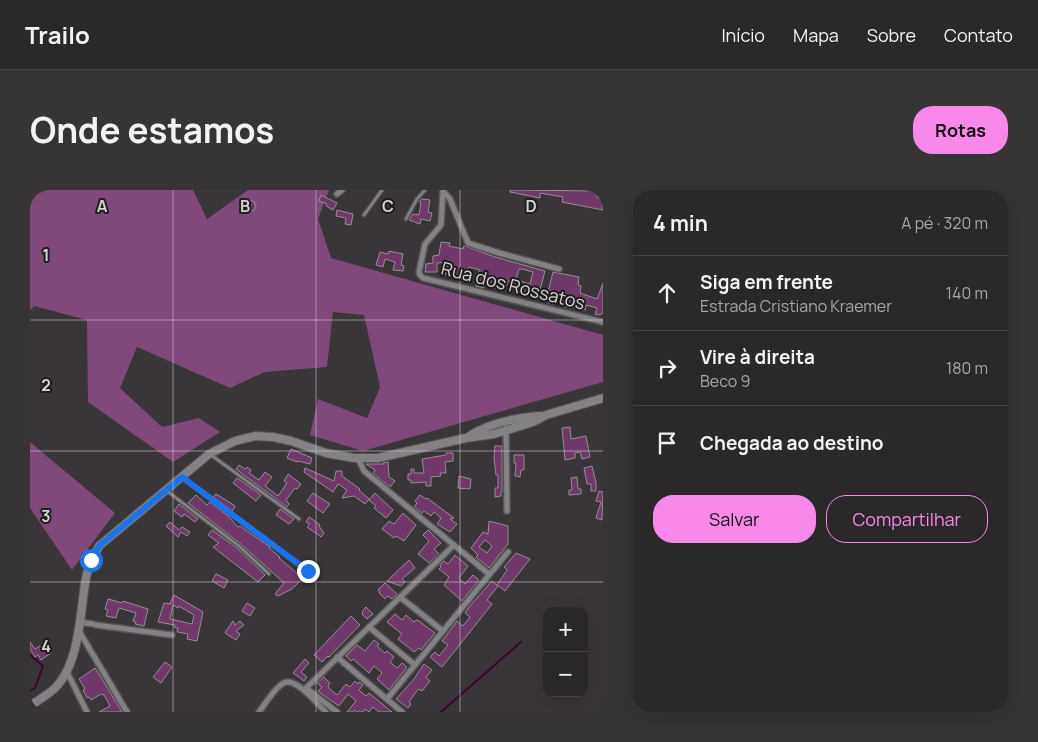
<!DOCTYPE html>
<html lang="pt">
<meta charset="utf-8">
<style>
body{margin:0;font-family:Manrope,sans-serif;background:#373436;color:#f1f3f6}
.controls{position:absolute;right:15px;bottom:15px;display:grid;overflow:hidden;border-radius:10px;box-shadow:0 5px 20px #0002}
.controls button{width:45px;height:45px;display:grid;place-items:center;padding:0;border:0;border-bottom:1px solid #474447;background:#2b282a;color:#f1f3f6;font:25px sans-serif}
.stop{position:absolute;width:15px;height:15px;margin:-11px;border:4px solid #1a73e8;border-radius:50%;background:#fff}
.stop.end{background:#1a73e8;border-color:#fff;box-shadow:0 1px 5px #0008}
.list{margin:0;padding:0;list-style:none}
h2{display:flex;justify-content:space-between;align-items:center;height:65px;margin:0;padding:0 20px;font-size:21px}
h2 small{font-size:16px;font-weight:400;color:#a6a6a8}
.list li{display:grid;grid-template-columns:32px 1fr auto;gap:15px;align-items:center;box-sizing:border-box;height:75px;padding:0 20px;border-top:1px solid #474447}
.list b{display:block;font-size:19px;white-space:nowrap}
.list p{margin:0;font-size:16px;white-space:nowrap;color:#a6a6a8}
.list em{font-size:16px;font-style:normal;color:#a6a6a8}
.actions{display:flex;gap:10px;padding:15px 20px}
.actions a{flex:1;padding:11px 0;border:1px solid #f888ea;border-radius:20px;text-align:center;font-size:18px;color:#f888ea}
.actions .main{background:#f888ea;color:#111}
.icon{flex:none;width:28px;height:28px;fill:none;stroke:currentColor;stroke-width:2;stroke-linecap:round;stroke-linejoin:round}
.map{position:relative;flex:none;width:573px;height:522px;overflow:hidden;border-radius:20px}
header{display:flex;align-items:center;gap:30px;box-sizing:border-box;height:70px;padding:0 25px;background:#2b282a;border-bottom:1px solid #474447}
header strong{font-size:24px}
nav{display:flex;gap:28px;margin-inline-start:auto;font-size:18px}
.intro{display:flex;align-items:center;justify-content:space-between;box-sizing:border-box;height:120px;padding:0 30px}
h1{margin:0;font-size:35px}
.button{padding:12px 22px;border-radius:20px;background:#f888ea;color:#111;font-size:18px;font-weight:700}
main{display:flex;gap:30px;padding:0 30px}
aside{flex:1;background:#2b282a;border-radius:20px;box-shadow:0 5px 20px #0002}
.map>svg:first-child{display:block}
.forest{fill:#81487a}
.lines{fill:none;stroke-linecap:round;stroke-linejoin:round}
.stream{stroke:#3c0538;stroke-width:2}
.building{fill:#71396a;stroke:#938f92;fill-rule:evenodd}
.service-casing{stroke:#565355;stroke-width:5}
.minor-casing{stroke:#565355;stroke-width:8}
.secondary-casing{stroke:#565355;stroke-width:10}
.service{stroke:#848184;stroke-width:2.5}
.minor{stroke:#848184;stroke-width:5}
.secondary{stroke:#848184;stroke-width:8}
.route{stroke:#1a73e8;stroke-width:6}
.grid{fill:none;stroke:#d4d2d3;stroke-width:1;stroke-opacity:0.55}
.labels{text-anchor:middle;stroke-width:4;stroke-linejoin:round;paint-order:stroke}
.street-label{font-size:18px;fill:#d4d2d3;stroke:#1f1e1f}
.grid-label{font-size:16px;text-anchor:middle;font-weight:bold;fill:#d4d2d3;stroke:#1f1e1f;stroke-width:4;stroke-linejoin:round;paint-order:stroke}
</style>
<header>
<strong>Trailo</strong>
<nav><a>Início</a><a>Mapa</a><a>Sobre</a><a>Contato</a></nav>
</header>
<div class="intro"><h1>Onde estamos</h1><a class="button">Rotas</a></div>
<main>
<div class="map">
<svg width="573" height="522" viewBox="0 0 573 522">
<rect width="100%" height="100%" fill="#393538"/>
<g class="forest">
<path d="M0,0H163L177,29L218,0H299L288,29L301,68L573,145V192L333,261L280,245L288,209L337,228L350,197L334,125L303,122L297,177L235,182L200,198L107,157L90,198L132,237L169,228L190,242L143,272L58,212L57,130L4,116L0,121Z"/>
<path d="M0,252L85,323L42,380L0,318Z"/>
</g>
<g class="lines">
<g class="stream">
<path d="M0,465L13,476L5,498L0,501"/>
<path d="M411,522L491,452"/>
</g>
</g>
<g class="building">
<path d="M480,0L568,1L567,7L573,9V20L532,12L533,7L510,3V8L480,2Z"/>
<path d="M291,5L307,13L303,20L296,16L297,14L289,11Z"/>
<path d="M213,9L225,12L224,14L226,15L224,21L211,18Z"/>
<path d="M392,9L400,10L398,22L402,23L400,31L391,29L390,34L379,30L383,24L389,25L391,13L389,12Z"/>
<path d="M307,20L323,24L321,35L315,34L316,28L306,26Z"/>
<path d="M411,52L420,53L419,56L433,59L434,56H435L465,67L515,81L509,104L505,103L504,107L488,100L490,91L500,94L503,82L492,79H489L485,93L478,91L477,95L468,93L466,98L454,95V98L446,96L450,80L439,77L433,88L415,84L418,72L407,73V82H395L396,74L403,73V66L409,65Z"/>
<path d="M359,61L373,64L371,75L374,76L373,81L363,80L365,72L355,69L353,77L346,75L350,62L358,64Z"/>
<path d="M523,82L549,87L548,95L551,96L550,103L567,109L573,93V123L570,125L565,124L567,118L556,115L555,120L541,117V118L535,117L536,112L524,109V114L518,113L519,98Z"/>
<path d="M540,237L541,249L556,246L560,267L552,269L550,262L545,263V268L535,270L532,238Z"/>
<path d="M465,256H472V302H471V306L465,307V298H468V285H466L464,268Z"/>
<path d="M261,259L282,268L280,274L268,271L267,272L257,268Z"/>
<path d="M416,263H423V271L415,272L416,283H410L411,286L401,287V296H396V292L381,293V290H378V284H381V279H384V283H394L392,269L416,265Z"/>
<path d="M484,265H494V280H491L490,287L485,286L486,273H484Z"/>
<path d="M358,272L359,287L365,291L360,297L343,283L345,280L336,274H353V273Z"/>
<path d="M209,275L215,279L217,277L221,280L219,283L229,290L235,282L242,287L235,296L248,306L257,293L254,291L258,284L271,294L267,299L265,298L256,310L259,314L257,317L206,279Z"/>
<path d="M562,276L566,293V301H561V294H557L554,278Z"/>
<path d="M275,278L304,291L306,281H312V286L330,299L329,300L339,309L335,314L324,306L312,308L317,300L308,294L303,302L274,282Z"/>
<path d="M429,286L441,289L440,299L428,298Z"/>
<path d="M547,287L548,299H551V304L539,305V300H542L541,288Z"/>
<path d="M207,288L231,305L226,311L203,293Z"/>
<path d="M569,301L573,302L572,330L566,328L571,312L566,311Z"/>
<path d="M283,303L300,314L293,323L277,311Z"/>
<path d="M345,303L363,320L356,328L344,318L346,316L339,310Z"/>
<path d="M186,304L204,315L205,317L202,321L183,307Z"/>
<path d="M166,305L177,315L180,312L198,326L208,337L210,336L240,357L239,358L250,367L249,368L273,388L262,399L248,406L245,404L254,393L211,354L158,313Z"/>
<path d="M390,305L396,309L397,308L424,328L420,329L427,334L420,342L407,334L411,328L404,322L401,326L394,321L392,323L384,317L387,313L385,311Z"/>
<path d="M149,314L168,329L165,332L154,324L152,327L144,321Z"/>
<path d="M250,319L264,329L259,334L246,325Z"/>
<path d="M373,323L386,335L374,351L366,346L364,348L352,339L359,331L364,334Z"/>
<path d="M279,327L290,335L289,336L294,343L291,347L277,337L280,334L276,332Z"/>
<path d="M459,331L478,336V354L459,378L446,367L448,365L441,358L453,342L458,344ZM455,350L462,356L457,363L449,357Z"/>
<path d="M140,332L149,340L152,337L160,342L157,346L151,342L148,347L136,336Z"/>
<path d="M182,340L207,358L235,385L228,392L183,357L189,353L178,345Z"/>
<path d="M398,340L411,353L404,359L409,364L399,373L388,364L399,351L393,345Z"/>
<path d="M486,363L500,369L475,401L467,395L477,380L474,377Z"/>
<path d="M425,365L438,376L429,388L435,394L443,385L449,390L432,411L414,395L419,387L409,379L411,377L410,375L414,371L418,374Z"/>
<path d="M379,370L385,378L372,389L375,392L371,396L357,391Z"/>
<path d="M186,384L198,390L194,398L182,391Z"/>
<path d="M462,391L468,396L457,410L462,414L412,477L400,467L405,462L409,466L418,455L412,451L427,431L433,436L440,427L435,423L439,417Z"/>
<path d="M355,393L367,404L362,409L358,406L355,409L349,403L350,402L348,400Z"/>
<path d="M144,405L173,422L167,451L157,449L158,444L147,442L148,438L144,437L145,435L128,432L134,413L141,414L140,413ZM143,415L148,418L149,416L164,425L162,434L140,429Z"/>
<path d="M78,409L92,413L93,411L118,419L114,436L105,434L106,432L103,431L106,423L89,418L86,428L76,426L78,420L75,419Z"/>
<path d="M217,413L225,418L220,426L212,421Z"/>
<path d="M336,417L343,424L337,429L332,424L333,423L332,422Z"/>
<path d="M365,424L372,430L376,425L384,432L386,430L389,431L405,443L391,460L389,458L384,462L368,449L372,444L357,432Z"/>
<path d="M321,426L330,435L299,467L298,466L292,472L284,465Z"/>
<path d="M203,431L205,435L210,431L214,435L206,441L210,444L206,450L195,443Z"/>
<path d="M344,450L349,454L347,456L355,463L357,461L364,467L360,472L367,478L372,473L377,477L359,500L347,489L352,483L344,476L339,483L323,469L321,471L316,466L327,455L335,461Z"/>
<path d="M0,452L5,459L10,456L13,459L17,456L21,463L11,470L8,465L5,467L0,459Z"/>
<path d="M275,469L279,473L271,482L277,487L274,491L263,483Z"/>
<path d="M135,472L142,477L131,493L123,487Z"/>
<path d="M394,474L402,480L396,487L400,491L392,501L389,499L386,502L379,512L381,514L378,518L366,509L384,489Z"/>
<path d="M65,478L72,489L92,522H69L80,516L74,505L71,504L61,510L59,507L57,508L53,500L55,499L49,489Z"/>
<path d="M294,487L300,493L298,496L299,498L307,505L316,494L320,497L325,491L328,494L329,492L333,495L329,500L336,506L339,503L362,522H349L343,517L339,522L335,519L333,522H327L325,520L323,522H317L326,511L318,504L309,516L293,505L288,501L292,497L287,493Z"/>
</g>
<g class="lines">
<defs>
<g id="service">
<path d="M334,25L352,0"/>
<path d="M376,29L387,9L395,0"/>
<path d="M181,265L269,329"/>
<path d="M152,288L278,381"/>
<path d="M137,301L209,356L239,384"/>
</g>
<g id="minor">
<path d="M413,0L411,35L395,54L389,82L390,85L393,88L573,132"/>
<path d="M413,1L420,9L438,53L469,63L529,79"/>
<path d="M307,4L312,0"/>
<path d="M476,238L477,321"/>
<path d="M328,268L334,281L459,384"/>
<path d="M370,407L413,441"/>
<path d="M49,432L63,434"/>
<path d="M66,435L142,445"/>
<path d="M339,437L385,475"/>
<path d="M49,441L97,522"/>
<path d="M307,467L372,522"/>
<path d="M37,482L57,522"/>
<path d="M276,498L307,522"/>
<path d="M274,500L424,355"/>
<path d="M357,509L478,362"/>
<path d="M229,522C236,513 243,500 252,494C264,484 287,514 296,522"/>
</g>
<g id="secondary">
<path d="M438,247C458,233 486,228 510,226"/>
<path d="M0,516C8,510 18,505 25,498C50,474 50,421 56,388C58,377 64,366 69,356L179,264L205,251L225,246L243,247L261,251L296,263L324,268H348L436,248L464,244L503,232L516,225L573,208"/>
</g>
</defs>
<use href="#service" class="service-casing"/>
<use href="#minor" class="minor-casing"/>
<use href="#secondary" class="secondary-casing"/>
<use href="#service" class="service"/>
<use href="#minor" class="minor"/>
<use href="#secondary" class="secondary"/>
</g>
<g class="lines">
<path class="route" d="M61,370L69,356L152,287L278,381"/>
</g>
<path class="grid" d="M143,0V522M286,0V522M430,0V522M0,130H573M0,261H573M0,392H573"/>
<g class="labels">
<g class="street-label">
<text transform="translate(483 96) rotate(14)" y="6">Rua dos Rossatos</text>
</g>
</g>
<g class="grid-label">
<text x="72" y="22">A</text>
<text x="215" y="22">B</text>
<text x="358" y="22">C</text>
<text x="501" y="22">D</text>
<text x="16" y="71">1</text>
<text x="16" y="201">2</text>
<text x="16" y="332">3</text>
<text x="16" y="462">4</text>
</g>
</svg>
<div class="controls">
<button>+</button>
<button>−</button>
</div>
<div class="stop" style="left:61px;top:370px"></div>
<div class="stop end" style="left:278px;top:381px"></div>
</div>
<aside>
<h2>4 min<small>A pé · 320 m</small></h2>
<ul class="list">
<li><svg class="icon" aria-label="ahead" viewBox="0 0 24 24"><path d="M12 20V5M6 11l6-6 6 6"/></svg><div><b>Siga em frente</b><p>Estrada Cristiano Kraemer</p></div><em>140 m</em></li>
<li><svg class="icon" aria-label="right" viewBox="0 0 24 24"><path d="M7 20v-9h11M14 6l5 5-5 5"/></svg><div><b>Vire à direita</b><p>Beco 9</p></div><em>180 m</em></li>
<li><svg class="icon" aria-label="arrive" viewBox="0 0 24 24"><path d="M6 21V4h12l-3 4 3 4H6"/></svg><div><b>Chegada ao destino</b></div></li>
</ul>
<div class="actions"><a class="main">Salvar</a><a>Compartilhar</a></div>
</aside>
</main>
